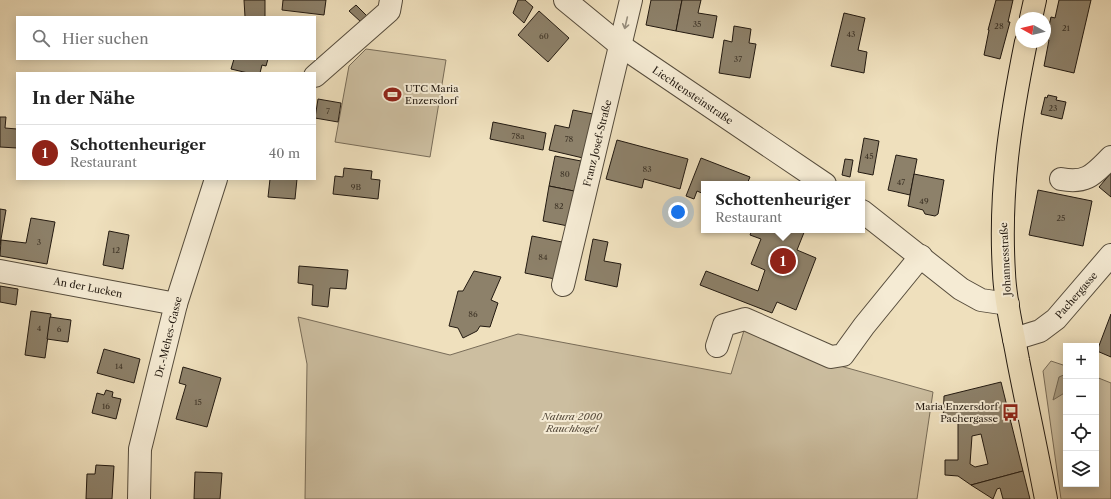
<!DOCTYPE html>
<html lang="de">
<meta charset="utf-8">
<style>
body{margin:0;font-family:"Libre Caslon Text",serif;background:#f2f2f2;color:#222}
.controls{position:absolute;right:12px;bottom:12px;display:grid;overflow:hidden;border-radius:0px;box-shadow:0 2px 10px #0003}
.controls button{width:36px;height:36px;display:grid;place-items:center;padding:0;border:0;border-bottom:1px solid #e0e0e0;background:#fff;color:#222;font:20px sans-serif}
.compass{position:absolute;left:1015px;top:12px;width:36px;height:36px;border-radius:50%;background:#fff;box-shadow:0 2px 10px #0003;rotate:278deg}
.you{position:absolute;left:678px;top:212px;width:14px;height:14px;margin:-10px;border:3px solid #fff;border-radius:50%;background:#1a73e8;box-shadow:0 0 0 6px #1a73e833}
.badge{display:grid;place-items:center;width:26px;height:26px;border-radius:50%;background:#8f2418;color:#fff;font-size:13px;font-weight:700}
.pin{position:absolute;translate:-50% -50%;border:2px solid #fff;box-shadow:0 1px 4px #0006}
.popup{position:absolute;left:701px;top:181px;width:164px;height:52px;box-sizing:border-box;display:grid;place-content:center;border-radius:0px;background:#fff;filter:drop-shadow(0 1px 3px #0005);font-size:13px;white-space:nowrap;color:#767676}
.popup b{font-size:15px;color:#222}
.popup::after{content:'';position:absolute;left:50%;top:100%;margin-left:-8px;border:8px solid transparent;border-top-color:#fff}
.list{margin:0;padding:0;list-style:none}
h2{display:flex;justify-content:space-between;align-items:center;height:52px;margin:0;padding:0 16px;font-size:17px}
h2 small{font-size:13px;font-weight:400;color:#767676}
.list li{display:grid;grid-template-columns:26px 1fr auto;gap:12px;align-items:center;box-sizing:border-box;height:56px;padding:0 16px;border-top:1px solid #e0e0e0}
.list b{display:block;font-size:15px;white-space:nowrap}
.list p{margin:0;font-size:13px;white-space:nowrap;color:#767676}
.list em{font-size:13px;font-style:normal;color:#767676}
.icon{flex:none;width:22px;height:22px;fill:none;stroke:currentColor;stroke-width:2;stroke-linecap:round;stroke-linejoin:round}
.map{position:relative;flex:none;width:1111px;height:499px;overflow:hidden}
.search{position:absolute;background:#fff;box-shadow:0 2px 10px #0003;left:16px;top:16px;width:300px;height:44px;display:flex;align-items:center;gap:10px;box-sizing:border-box;padding:0 14px;border-radius:0px;color:#767676;font-size:15px}
.panel{position:absolute;background:#fff;box-shadow:0 2px 10px #0003;left:16px;top:72px;width:300px;height:108px;border-radius:0px}
.map>svg:first-child{display:block}
.green{fill:#ccbea0;stroke:#786c58}
.water{fill:#aa9d83;stroke:#746955}
.building{fill:#8d816a;stroke:#231a11;fill-rule:evenodd}
.lines{fill:none;stroke-linecap:round;stroke-linejoin:round}
.minor-casing{stroke:#564c3c;stroke-width:24}
.major-casing{stroke:#231a11;stroke-width:24}
.minor{stroke:#f5ebd4;stroke-width:22}
.major{stroke:#efe0bd;stroke-width:22}
.oneway{stroke:#968d7c}
.labels{text-anchor:middle;stroke-width:4;stroke-linejoin:round;paint-order:stroke}
.number-label{font-size:8px;fill:#3e3427}
.poi-label{font-size:10px;fill:#231a11;stroke:#f5ebd4;text-anchor:start}
.street-label{font-size:10px;fill:#231a11;stroke:#f5ebd4}
.park-label{font-size:10px;font-style:italic;fill:#564b3c;stroke:#f5ebd4}
</style>
<div class="map">
<svg width="1111" height="499" viewBox="0 0 1111 499">
<rect width="100%" height="100%" fill="#efe0bd"/>
<filter id="stains"><feTurbulence type="fractalNoise" baseFrequency=".005" numOctaves="4"/><feColorMatrix values="0 0 0 0 .2 0 0 0 0 .09 0 0 0 0 .02 0 0 0 .5 -.17"/></filter>
<radialGradient id="worn" r=".72"><stop offset=".6" stop-color="#630" stop-opacity="0"/><stop offset="1" stop-color="#630" stop-opacity=".3"/></radialGradient>
<g class="green">
<path d="M366,49L446,60L430,157L335,142L349,66Z"/>
<path d="M298,317L450,355L518,334L731,374L745,327L819,360L933,392L917,499H305L307,364Z"/>
<path d="M1051,361L1066,366V484H1096V377L1111,383V499H1061L1043,371Z"/>
</g>
<path class="water" d="M1066,374V392L1053,400L1059,377Z"/>
<g class="building">
<path d="M244,0H265V17H245Z"/>
<path d="M283,0H326L324,15L282,10Z"/>
<path d="M518,0H525L533,7L524,23L513,13Z"/>
<path d="M651,0H682L676,31L646,25Z"/>
<path d="M682,0H701L698,13L717,16L713,38L676,31Z"/>
<path d="M996,0H1013L1008,22H1010L1000,59L984,55L989,30H988Z"/>
<path d="M1059,0H1091L1074,73L1044,66L1049,40L1046,39L1051,17L1055,18Z"/>
<path d="M356,5L367,16L361,22L349,11Z"/>
<path d="M539,11L569,38L548,62L518,35Z"/>
<path d="M844,13L865,18L858,50L867,52L864,73L831,66Z"/>
<path d="M734,26L751,29L749,43L756,44L750,78L719,73L724,40L732,42Z"/>
<path d="M234,59H268L266,66L262,65L260,73H248L231,69Z"/>
<path d="M1048,95L1057,97L1056,100L1066,102L1062,119L1041,114L1045,97L1047,98Z"/>
<path d="M318,99L341,103L338,122L315,118Z"/>
<path d="M573,110L593,114L583,158L549,150L555,125L569,128Z"/>
<path d="M0,117H6L5,128L17,129V148L0,147Z"/>
<path d="M493,122L546,133L543,150L490,139Z"/>
<path d="M864,138L879,141L873,175L858,172Z"/>
<path d="M617,140L688,159L680,189L644,179L642,188L606,179Z"/>
<path d="M896,155L917,159L910,195L888,190Z"/>
<path d="M555,156L581,161L574,191L549,186Z"/>
<path d="M701,158L750,177L747,184H704V194L697,191L694,199L686,196Z"/>
<path d="M845,159L853,160L850,177L842,175Z"/>
<path d="M344,168L372,171L371,179L380,180L378,199L333,194L335,176L343,177Z"/>
<path d="M1111,173V197L1099,187Z"/>
<path d="M914,174L944,180L938,214L935,216L925,214L923,210L908,206Z"/>
<path d="M270,179H297L295,199L268,197Z"/>
<path d="M549,186L574,191L568,226L543,221Z"/>
<path d="M1038,190L1092,201L1083,246L1029,235Z"/>
<path d="M0,209L6,210L0,245Z"/>
<path d="M31,218L55,222L47,264L0,256L1,240L26,243Z"/>
<path d="M752,230H805L797,250L816,258L796,310L777,302L772,313L700,285L706,271L758,291L765,270L751,264L761,239L750,235Z"/>
<path d="M109,231L129,235L123,269L103,265Z"/>
<path d="M532,236L562,242L555,279L525,273Z"/>
<path d="M593,239L608,242L604,261L621,264L617,287L585,280Z"/>
<path d="M299,266L348,270L346,289L330,288L328,307L312,305L313,285L298,283Z"/>
<path d="M474,271L501,277L491,300L498,303L490,327L480,326L477,331L463,338L458,328L449,326L458,291H463Z"/>
<path d="M0,286L18,289L16,305L0,302Z"/>
<path d="M31,311L51,314L45,358L25,355Z"/>
<path d="M1111,314V357L1097,351Z"/>
<path d="M50,317L71,320L68,342L47,339Z"/>
<path d="M104,349L140,359L134,383L97,373Z"/>
<path d="M183,367L221,378L207,427L176,419L186,385L179,383Z"/>
<path d="M1001,382L1023,471L971,485L958,476L945,475V460H958V417L943,421L944,396ZM981,434L988,464L975,467L970,464L972,436Z"/>
<path d="M106,390L113,392L112,397L121,399L116,419L92,413L97,393L104,395Z"/>
<path d="M96,465L114,466L112,499H86L87,474H95Z"/>
<path d="M1023,471L1030,499H1003L1000,488L997,489L993,499L971,485Z"/>
<path d="M195,472L222,473L220,499H194Z"/>
</g>
<g class="lines">
<defs>
<g id="minor">
<path d="M565,0L621,46L825,184"/>
<path d="M315,76L389,11L391,0"/>
<path d="M1061,179C1087,184 1094,174 1111,157"/>
<path d="M862,211L961,289L981,300L1008,304"/>
<path d="M0,271L176,304"/>
<path d="M563,285L631,0"/>
<path d="M1014,339L1040,331L1056,319L1111,255"/>
<path d="M717,346L724,325L745,319L831,357L843,355L864,326L921,256"/>
<path d="M139,499L140,449L176,304L216,179"/>
</g>
<g id="major">
<path d="M1031,18L1035,0"/>
<path d="M1026,42C1010,121 999,192 1004,273C1005,302 1013,331 1018,360C1027,406 1037,452 1046,499"/>
</g>
</defs>
<use href="#minor" class="minor-casing"/>
<use href="#major" class="major-casing"/>
<use href="#minor" class="minor"/>
<use href="#major" class="major"/>
</g>
<defs><path id="oneway-shaft" d="M-6 0H5M1.5-3L5.5 0L1.5 3" fill="none" stroke-width="1.6" stroke-linecap="round" stroke-linejoin="round"/></defs>
<use class="oneway" href="#oneway-shaft" transform="translate(626 23) rotate(103)"/>
<defs>
<symbol id="stadium-bare" viewBox="-9 -9 18 18"><path d="M0-5a6.5 5 0 1 0 0 10a6.5 5 0 1 0 0-10ZM-3.5-1.8h7v3.6h-7Z" fill="#8f2418" stroke="#f5ebd4" stroke-width="2.5" paint-order="stroke"/></symbol>
<symbol id="bus-bare" viewBox="-9 -9 18 18"><path d="M-5-6H5V4H4V6H2V4H-2V6H-4V4H-5ZM-3.5-4V0h7V-4ZM-3.5 1.2v1.5H-2V1.2ZM2 1.2v1.5H3.5V1.2Z" fill="#8f2418" stroke="#f5ebd4" stroke-width="2.5" paint-order="stroke"/></symbol>
</defs>
<g fill-rule="evenodd">
<use href="#stadium-bare" x="380" y="82" width="25" height="25"/>
<use href="#bus-bare" x="998" y="400" width="25" height="25"/>
</g>
<g class="labels">
<g class="number-label">
<text x="697" y="27">35</text>
<text x="999" y="29">28</text>
<text x="1066" y="31">21</text>
<text x="851" y="37">43</text>
<text x="544" y="39">60</text>
<text x="738" y="62">37</text>
<text x="1053" y="111">23</text>
<text x="328" y="114">7</text>
<text x="518" y="139">78a</text>
<text x="569" y="142">78</text>
<text x="869" y="159">45</text>
<text x="647" y="172">83</text>
<text x="565" y="177">80</text>
<text x="901" y="185">47</text>
<text x="356" y="190">9B</text>
<text x="924" y="204">49</text>
<text x="559" y="209">82</text>
<text x="1061" y="221">25</text>
<text x="39" y="245">3</text>
<text x="116" y="253">12</text>
<text x="543" y="260">84</text>
<text x="473" y="317">86</text>
<text x="39" y="331">4</text>
<text x="59" y="332">6</text>
<text x="119" y="369">14</text>
<text x="198" y="405">15</text>
<text x="106" y="409">16</text>
</g>
<g class="poi-label">
<text x="405" y="92">UTC Maria<tspan x="405" dy="12">Enzersdorf</tspan></text>
<text x="998" y="410" text-anchor="end">Maria Enzersdorf<tspan x="998" dy="12">Pachergasse</tspan></text>
</g>
<g class="street-label">
<text transform="translate(693 95) rotate(34)" y="4">Liechtensteinstraße</text>
<text transform="translate(597 143) rotate(-76)" y="4">Franz Josef-Straße</text>
<text transform="translate(1005 259) rotate(-93)" y="4">Johannesstraße</text>
<text transform="translate(88 287) rotate(11)" y="4">An der Lucken</text>
<text transform="translate(1076 295) rotate(-49)" y="4">Pachergasse</text>
<text transform="translate(168 337) rotate(-76)" y="4">Dr.-Mehes-Gasse</text>
</g>
<g class="park-label">
<text x="572" y="420">Natura 2000<tspan x="572" dy="12">Rauchkogel</tspan></text>
</g>
</g>
<rect width="100%" height="100%" filter="url(#stains)"/>
<rect width="100%" height="100%" fill="url(#worn)"/>
</svg>
<div class="controls">
<button>+</button>
<button>−</button>
<button><svg class="icon" aria-label="locate" viewBox="0 0 24 24"><circle cx="12" cy="12" r="6"/><path d="M12 2v4M12 18v4M2 12h4M18 12h4"/></svg></button>
<button><svg class="icon" aria-label="layers" viewBox="0 0 24 24"><path d="M12 4l9 5-9 5-9-5zM3 14l9 5 9-5"/></svg></button>
</div>
<svg class="compass" viewBox="-18 -18 36 36"><path d="M0-13l5 13h-10z" fill="#e53935"/><path d="M0 13l5-13h-10z" fill="#767676"/></svg>
<div class="you"></div>
<div class="pin badge" style="left:783px;top:261px">1</div>
<div class="popup"><b>Schottenheuriger</b>Restaurant</div>
<div class="search"><svg class="icon" aria-label="search" viewBox="0 0 24 24"><circle cx="10" cy="10" r="6"/><path d="M15 15l6 6"/></svg>Hier suchen</div>
<section class="panel">
<h2>In der Nähe<small></small></h2>
<ul class="list">
<li><span class="badge">1</span><div><b>Schottenheuriger</b><p>Restaurant</p></div><em>40 m</em></li>
</ul>
</section>
</div>
